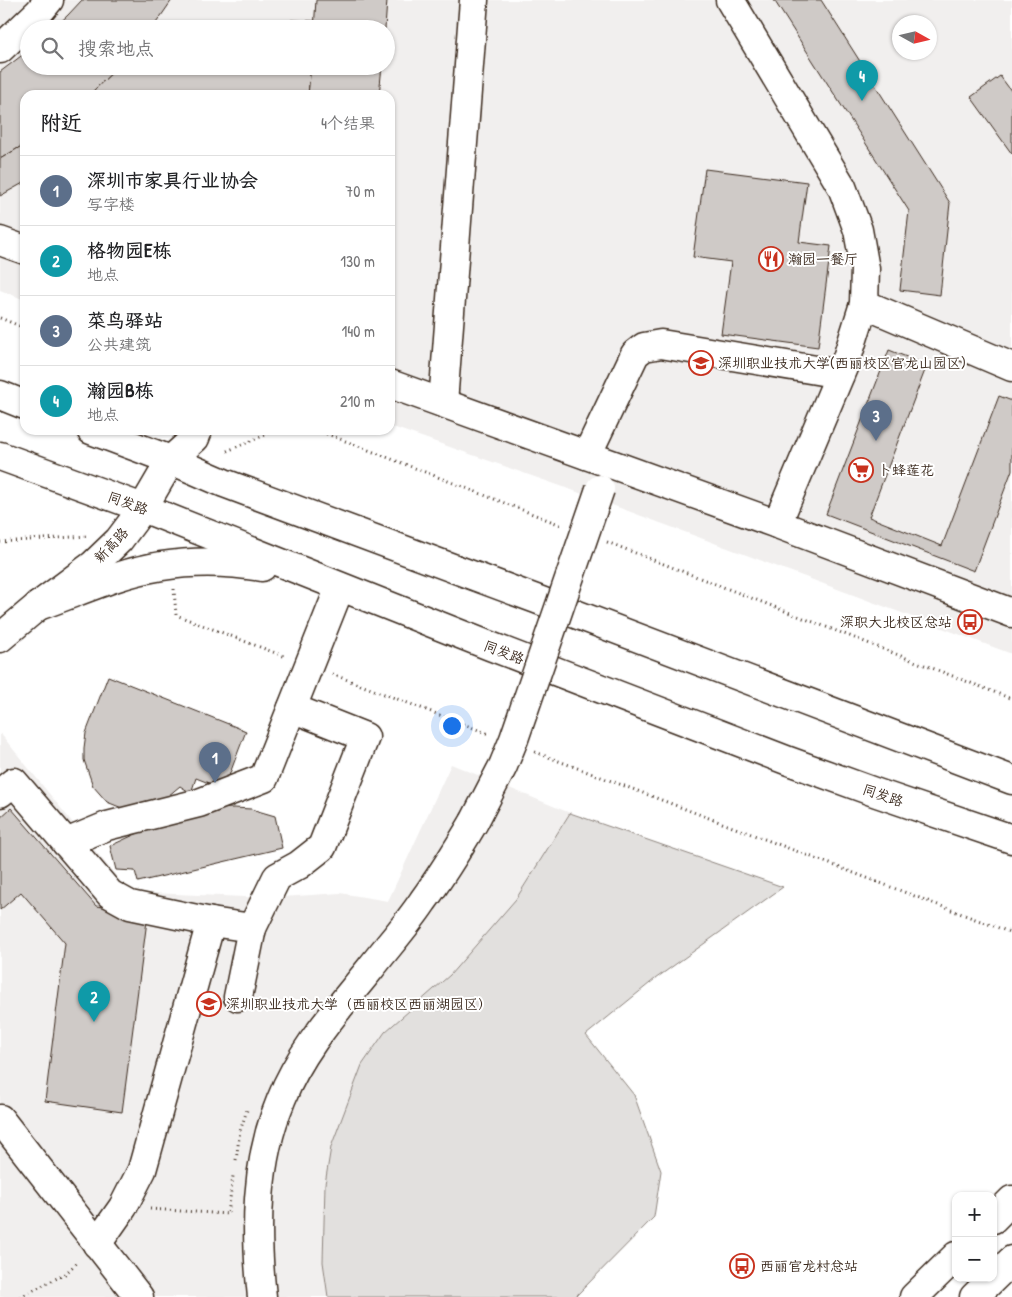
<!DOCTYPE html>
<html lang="zh">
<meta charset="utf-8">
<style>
body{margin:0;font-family:"Patrick Hand","LXGW WenKai TC",sans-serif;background:#f6f6f6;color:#202124}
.controls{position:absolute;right:15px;bottom:15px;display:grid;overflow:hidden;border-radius:10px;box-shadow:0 1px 4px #0004}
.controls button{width:45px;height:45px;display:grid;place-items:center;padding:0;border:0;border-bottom:1px solid #e0e0e0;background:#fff;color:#202124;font:25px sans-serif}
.compass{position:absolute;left:892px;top:15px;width:45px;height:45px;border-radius:50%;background:#fff;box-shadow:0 1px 4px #0004;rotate:98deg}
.you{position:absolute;left:451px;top:725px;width:18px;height:18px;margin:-12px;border:4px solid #fff;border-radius:50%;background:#1a73e8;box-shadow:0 0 0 8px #1a73e833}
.badge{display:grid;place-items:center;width:32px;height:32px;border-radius:50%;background:#0b8043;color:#fff;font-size:16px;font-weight:700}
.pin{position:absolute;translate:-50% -41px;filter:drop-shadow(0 1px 2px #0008)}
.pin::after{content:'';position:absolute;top:26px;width:18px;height:15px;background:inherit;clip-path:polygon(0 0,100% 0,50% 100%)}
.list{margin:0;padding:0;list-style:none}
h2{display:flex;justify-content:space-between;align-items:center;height:65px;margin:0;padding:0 20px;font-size:21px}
h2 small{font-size:16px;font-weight:400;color:#757577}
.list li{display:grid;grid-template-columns:32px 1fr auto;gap:15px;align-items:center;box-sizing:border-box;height:70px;padding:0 20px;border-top:1px solid #e0e0e0}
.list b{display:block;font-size:19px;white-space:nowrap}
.list p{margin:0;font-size:16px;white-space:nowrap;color:#757577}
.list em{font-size:16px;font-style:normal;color:#757577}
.icon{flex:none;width:28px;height:28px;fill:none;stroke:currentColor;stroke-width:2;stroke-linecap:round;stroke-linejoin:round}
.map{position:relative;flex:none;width:1012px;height:1297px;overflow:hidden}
.search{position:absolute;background:#fff;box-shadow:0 1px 4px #0004;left:20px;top:20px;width:375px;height:55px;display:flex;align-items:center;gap:12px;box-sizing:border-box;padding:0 18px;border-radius:28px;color:#757577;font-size:19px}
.panel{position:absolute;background:#fff;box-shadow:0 1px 4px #0004;left:20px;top:90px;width:375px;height:345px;border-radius:15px}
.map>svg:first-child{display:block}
.built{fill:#f1efee;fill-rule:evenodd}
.green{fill:#e2e0de;stroke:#8e857e}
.building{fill:#cfcac7;stroke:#3b2a1e}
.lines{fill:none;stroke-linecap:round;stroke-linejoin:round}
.minor-casing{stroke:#3b2a1e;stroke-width:31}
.major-casing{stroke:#3b2a1e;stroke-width:31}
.path{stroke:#3b2a1e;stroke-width:3;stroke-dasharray:1 4;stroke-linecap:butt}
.minor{stroke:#fff;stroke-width:28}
.major{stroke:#fff;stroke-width:28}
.minor-bridge-casing{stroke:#3b2a1e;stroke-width:31;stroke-linecap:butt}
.minor-bridge{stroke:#fff;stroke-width:28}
.labels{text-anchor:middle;stroke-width:4;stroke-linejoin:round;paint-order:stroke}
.poi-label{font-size:14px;fill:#3b2a1e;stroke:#fff;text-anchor:start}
.street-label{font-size:14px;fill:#3b2a1e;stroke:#fff}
</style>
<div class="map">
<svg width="1012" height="1297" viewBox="0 0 1012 1297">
<rect width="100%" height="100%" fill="#fff"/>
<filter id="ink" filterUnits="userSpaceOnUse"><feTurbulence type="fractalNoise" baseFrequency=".02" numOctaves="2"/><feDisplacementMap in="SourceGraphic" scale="10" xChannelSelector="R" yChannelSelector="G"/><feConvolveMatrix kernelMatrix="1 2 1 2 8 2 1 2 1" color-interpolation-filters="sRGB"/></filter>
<g filter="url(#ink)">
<g class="built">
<path d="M0,0H1012V654L569,489L390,426V95H25V300L0,290ZM900,22H930V52H900ZM29,29H386V66H29Z"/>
<path d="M0,733L129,892L268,898L340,893L388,901L451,764L570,813L516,899L450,975L385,1032L325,1184L323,1262L328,1297H0Z"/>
</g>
<path class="green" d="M570,813L783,887L655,979L586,1035L634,1095L661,1171L654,1217L575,1297H328L323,1262L325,1184L331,1147L362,1065L385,1032L450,975L516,899Z"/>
<g class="building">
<path d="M82,0H172L152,29H53L68,15Z"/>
<path d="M316,0H387L385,29H314Z"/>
<path d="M774,0H821L950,203L940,295L900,290L909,211Z"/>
<path d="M291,20L314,21V29H291Z"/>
<path d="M29,50V66H119L89,95H25V144L0,159V72Z"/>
<path d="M119,66H311L308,95H89Z"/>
<path d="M311,66H382L379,95H308Z"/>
<path d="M1000,76L1012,92V154L971,97Z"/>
<path d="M25,144V182L0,196V159Z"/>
<path d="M705,169L807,182L799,242L831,246L818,347L721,334L731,262L693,257Z"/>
<path d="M889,350L927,365L869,517L942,546L999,396L1012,401V470L974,571L826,514Z"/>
<path d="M108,676L246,731L224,789L196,778L191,793L180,786L162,801L135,808H122L107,802L93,786L84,760V748L86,733Z"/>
<path d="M11,808L96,906L148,913L122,1112L45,1101L65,943L21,892L0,910V818Z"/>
<path d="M234,808L251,809L275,816L282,848L138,882L135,871L116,870L110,846L162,822L203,809Z"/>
</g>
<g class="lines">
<defs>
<g id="minor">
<path d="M730,0L842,187L858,230L865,269L864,304L847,358L777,524"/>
<path d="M0,49L39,12L49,0"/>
<path d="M0,241L25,250"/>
<path d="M864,304L1012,367"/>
<path d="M390,384L777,524L1012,613"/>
<path d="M443,403L474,0"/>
<path d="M587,455L635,354L644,347L661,344L840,374"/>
<path d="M0,638L38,606L93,565L119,540L143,508L171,460L195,438L198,430"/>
<path d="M0,793L14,782L110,894L130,905L211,922L142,1170L123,1207L97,1244"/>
<path d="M66,843L107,826L199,803L264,778L340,587"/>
<path d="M211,922L252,928L277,877L299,865L322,847L365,737L292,708"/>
<path d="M238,997L252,928"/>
<path d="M0,1119L139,1297"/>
<path d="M262,1297C255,1231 255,1162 281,1100C300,1051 337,1010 370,969C387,947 407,925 423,901C442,875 458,849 474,822"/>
</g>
<g id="major">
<path d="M0,395L25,405"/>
<path d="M91,430L171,460L224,483L536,599L1012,780"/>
<path d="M0,456L143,508L490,646L786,760L877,793L1012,839"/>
<path d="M38,606C64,597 90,586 117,577C164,561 213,559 262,567"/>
<path d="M993,1219L1012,1200"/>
<path d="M914,1297L956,1256"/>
<path d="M974,1297L1012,1260"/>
</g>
</defs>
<use href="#minor" class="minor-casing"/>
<use href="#major" class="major-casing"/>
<g class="path">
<path d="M0,318L25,328"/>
<path d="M317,430L561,525"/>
<path d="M227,451L277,430"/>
<path d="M0,542L87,536"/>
<path d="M607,542L1012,699"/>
<path d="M174,589L176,615L286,657"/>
<path d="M332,674L489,734"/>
<path d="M535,752L1012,933"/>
<path d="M236,1160L240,1131L247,1110L249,1111"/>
<path d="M150,1209L228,1214L233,1176"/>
<path d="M20,1297L65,1274L79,1261"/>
</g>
<use href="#minor" class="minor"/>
<use href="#major" class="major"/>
<defs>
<path id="minor-bridge" d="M474,822L503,766L514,739L600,489"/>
</defs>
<use href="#minor-bridge" class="minor-bridge-casing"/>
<use href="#minor-bridge" class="minor-bridge"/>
</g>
</g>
<defs>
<symbol id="restaurant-ring" viewBox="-11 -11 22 22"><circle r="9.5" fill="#fff" stroke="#c8321e" stroke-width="1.5"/><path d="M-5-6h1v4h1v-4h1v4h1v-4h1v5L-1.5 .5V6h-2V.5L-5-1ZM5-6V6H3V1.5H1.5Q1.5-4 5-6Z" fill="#c8321e"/></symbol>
<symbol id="university-ring" viewBox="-11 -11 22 22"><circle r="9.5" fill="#fff" stroke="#c8321e" stroke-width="1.5"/><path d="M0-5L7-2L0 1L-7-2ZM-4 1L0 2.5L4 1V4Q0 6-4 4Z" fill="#c8321e"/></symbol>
<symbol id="supermarket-ring" viewBox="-11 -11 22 22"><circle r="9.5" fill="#fff" stroke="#c8321e" stroke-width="1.5"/><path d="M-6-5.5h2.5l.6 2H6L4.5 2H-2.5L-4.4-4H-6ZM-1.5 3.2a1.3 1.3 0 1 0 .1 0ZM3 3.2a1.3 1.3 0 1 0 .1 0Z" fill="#c8321e"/></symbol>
<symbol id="bus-ring" viewBox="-11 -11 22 22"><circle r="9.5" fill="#fff" stroke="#c8321e" stroke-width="1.5"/><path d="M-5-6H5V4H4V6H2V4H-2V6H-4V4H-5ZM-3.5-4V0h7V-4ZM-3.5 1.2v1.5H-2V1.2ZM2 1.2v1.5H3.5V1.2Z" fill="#c8321e"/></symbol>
</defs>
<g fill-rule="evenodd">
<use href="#restaurant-ring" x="757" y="245" width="28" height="28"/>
<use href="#university-ring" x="687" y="349" width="28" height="28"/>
<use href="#supermarket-ring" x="847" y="456" width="28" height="28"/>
<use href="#bus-ring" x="956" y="608" width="28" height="28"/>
<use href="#university-ring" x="195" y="990" width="28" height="28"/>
<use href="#bus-ring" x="728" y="1252" width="28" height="28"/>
</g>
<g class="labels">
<g class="poi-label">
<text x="788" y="264">瀚园一餐厅</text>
<text x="718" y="368">深圳职业技术大学(西丽校区官龙山园区)</text>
<text x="878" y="475">卜蜂莲花</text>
<text x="952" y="627" text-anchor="end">深职大北校区总站</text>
<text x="226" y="1009">深圳职业技术大学（西丽校区西丽湖园区）</text>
<text x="760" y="1271">西丽官龙村总站</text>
</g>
<g class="street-label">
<text transform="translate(128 503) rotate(20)" y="5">同发路</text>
<text transform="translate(111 545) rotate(-47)" y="5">新高路</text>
<text transform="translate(504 652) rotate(21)" y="5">同发路</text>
<text transform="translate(883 795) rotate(19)" y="5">同发路</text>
</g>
</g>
</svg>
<div class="controls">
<button>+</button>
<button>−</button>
</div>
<svg class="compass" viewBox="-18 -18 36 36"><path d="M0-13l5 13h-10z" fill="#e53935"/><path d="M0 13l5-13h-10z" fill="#757577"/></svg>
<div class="you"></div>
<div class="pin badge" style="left:215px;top:783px;background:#5c6f8a">1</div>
<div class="pin badge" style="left:94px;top:1022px;background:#0f9aa8">2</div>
<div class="pin badge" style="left:876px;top:441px;background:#5c6f8a">3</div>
<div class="pin badge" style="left:862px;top:101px;background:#0f9aa8">4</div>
<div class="search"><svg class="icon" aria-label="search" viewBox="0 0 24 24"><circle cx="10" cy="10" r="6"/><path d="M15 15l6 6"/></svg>搜索地点</div>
<section class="panel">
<h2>附近<small>4个结果</small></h2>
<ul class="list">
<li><span class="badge" style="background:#5c6f8a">1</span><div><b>深圳市家具行业协会</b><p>写字楼</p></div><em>70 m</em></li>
<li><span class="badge" style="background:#0f9aa8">2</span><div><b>格物园E栋</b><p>地点</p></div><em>130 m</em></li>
<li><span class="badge" style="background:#5c6f8a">3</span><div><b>菜鸟驿站</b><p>公共建筑</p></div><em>140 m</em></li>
<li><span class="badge" style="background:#0f9aa8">4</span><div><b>瀚园B栋</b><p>地点</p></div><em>210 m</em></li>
</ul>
</section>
</div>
